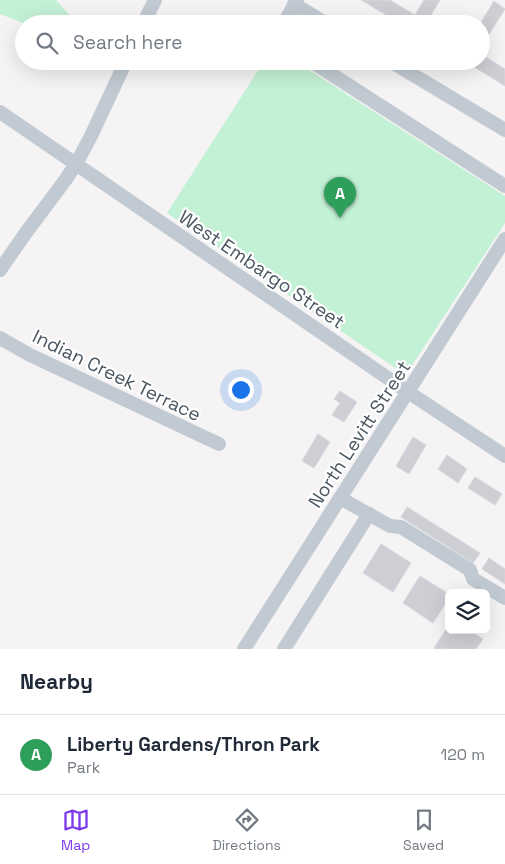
<!DOCTYPE html>
<style>
body{margin:0;font-family:"Space Grotesk",sans-serif;background:#f2f2f3;color:#1f2937}
.controls{position:absolute;right:15px;bottom:15px;display:grid;overflow:hidden;border-radius:8px;box-shadow:0 5px 20px #0002}
.controls button{width:45px;height:45px;display:grid;place-items:center;padding:0;border:0;border-bottom:1px solid #e0e1e3;background:#fff;color:#1f2937;font:25px sans-serif}
.you{position:absolute;left:240px;top:389px;width:18px;height:18px;margin:-12px;border:4px solid #fff;border-radius:50%;background:#1a73e8;box-shadow:0 0 0 8px #1a73e833}
.badge{display:grid;place-items:center;width:32px;height:32px;border-radius:50%;background:#7c3aed;color:#fff;font-size:16px;font-weight:700}
.pin{position:absolute;translate:-50% -41px;filter:drop-shadow(0 1px 2px #0008)}
.pin::after{content:'';position:absolute;top:26px;width:18px;height:15px;background:inherit;clip-path:polygon(0 0,100% 0,50% 100%)}
.list{margin:0;padding:0;list-style:none}
h2{display:flex;justify-content:space-between;align-items:center;height:65px;margin:0;padding:0 20px;font-size:21px}
h2 small{font-size:16px;font-weight:400;color:#747a83}
.list li{display:grid;grid-template-columns:32px 1fr auto;gap:15px;align-items:center;box-sizing:border-box;height:80px;padding:0 20px;border-top:1px solid #e0e1e3}
.list b{display:block;font-size:19px;white-space:nowrap}
.list p{margin:0;font-size:16px;white-space:nowrap;color:#747a83}
.list em{font-size:16px;font-style:normal;color:#747a83}
.icon{flex:none;width:28px;height:28px;fill:none;stroke:currentColor;stroke-width:2;stroke-linecap:round;stroke-linejoin:round}
.map{position:relative;flex:none;width:505px;height:649px;overflow:hidden}
.search{position:absolute;background:#fff;box-shadow:0 5px 20px #0002;left:15px;right:15px;top:15px;height:55px;display:flex;align-items:center;gap:12px;box-sizing:border-box;padding:0 18px;border-radius:28px;color:#747a83;font-size:19px}
.sheet{height:145px;background:#fff}
nav{display:flex;justify-content:space-around;align-items:center;box-sizing:border-box;height:70px;border-top:1px solid #e0e1e3;background:#fff;font-size:14px;color:#747a83}
nav a{display:grid;justify-items:center;gap:2px}
nav .on{color:#7c3aed}
.map>svg:first-child{display:block}
.green{fill:#c3f1d5}
.building{fill:#cdcfd5;stroke:#d7d9de}
.lines{fill:none;stroke-linecap:round;stroke-linejoin:round}
.minor{stroke:#c1cad2;stroke-width:14}
.labels{text-anchor:middle;stroke-width:4.5;stroke-linejoin:round;paint-order:stroke}
.street-label{font-size:19px;fill:#4a5661;stroke:#fff}
</style>
<div class="map">
<svg width="505" height="649" viewBox="0 0 505 649">
<rect width="100%" height="100%" fill="#f5f3f3"/>
<g class="green">
<path d="M0,0H56L73,19L74,24H26L0,14Z"/>
<path d="M264,61H295L505,196V223L411,367L397,369L167,213Z"/>
</g>
<g class="building">
<path d="M361,0H390L415,15L424,0H440L426,23L419,19L417,24H401Z"/>
<path d="M494,1L505,9L481,47V24H480Z"/>
<path d="M481,54L505,69V86L466,62V61H481Z"/>
<path d="M340,391L357,402L344,422L332,415L340,403L334,399Z"/>
<path d="M318,434L330,442L314,468L302,461Z"/>
<path d="M413,437L426,445L409,474L396,466Z"/>
<path d="M447,455L467,469L458,483L438,469Z"/>
<path d="M475,477L502,494L495,505L468,488Z"/>
<path d="M407,507L480,553L473,563L401,517Z"/>
<path d="M381,544L411,563L393,592L363,573Z"/>
<path d="M489,558L505,569V584L482,569Z"/>
<path d="M420,576L449,594V598L433,623L403,603Z"/>
<path d="M449,625V630H469L483,639L476,649H436L434,648Z"/>
</g>
<g class="lines">
<g class="minor">
<path d="M294,4L327,24"/>
<path d="M143,24L155,0"/>
<path d="M285,24L287,18L297,0"/>
<path d="M311,61L505,186"/>
<path d="M390,61L505,130"/>
<path d="M0,112L408,392L505,456"/>
<path d="M0,270L25,234L66,179L76,164L91,136L126,61"/>
<path d="M0,338L30,355L219,444"/>
<path d="M340,498L390,526L401,527L470,570L473,579L505,598"/>
<path d="M244,649L505,239"/>
<path d="M284,649L369,514"/>
</g>
</g>
<g class="labels">
<g class="street-label">
<text transform="translate(262 269) rotate(34)" y="7">West Embargo Street</text>
<text transform="translate(117 375) rotate(26)" y="7">Indian Creek Terrace</text>
<text transform="translate(359 434) rotate(-57)" y="7">North Levitt Street</text>
</g>
</g>
</svg>
<div class="controls">
<button><svg class="icon" aria-label="layers" viewBox="0 0 24 24"><path d="M12 4l9 5-9 5-9-5zM3 14l9 5 9-5"/></svg></button>
</div>
<div class="you"></div>
<div class="pin badge" style="left:340px;top:218px;background:#2e9e5b">A</div>
<div class="search"><svg class="icon" aria-label="search" viewBox="0 0 24 24"><circle cx="10" cy="10" r="6"/><path d="M15 15l6 6"/></svg>Search here</div>
</div>
<section class="sheet">
<h2>Nearby<small></small></h2>
<ul class="list">
<li><span class="badge" style="background:#2e9e5b">A</span><div><b>Liberty Gardens/Thron Park</b><p>Park</p></div><em>120 m</em></li>
</ul>
</section>
<nav>
<a class="on"><svg class="icon" aria-label="map" viewBox="0 0 24 24"><path d="M3 6l6-2 6 2 6-2v14l-6 2-6-2-6 2zM9 4v14M15 6v14"/></svg>Map</a>
<a><svg class="icon" aria-label="directions" viewBox="0 0 24 24"><path d="M12 3l9 9-9 9-9-9zM9 14v-3h6M13 9l2 2-2 2"/></svg>Directions</a>
<a><svg class="icon" aria-label="saved" viewBox="0 0 24 24"><path d="M7 4h10v16l-5-4-5 4z"/></svg>Saved</a>
</nav>
